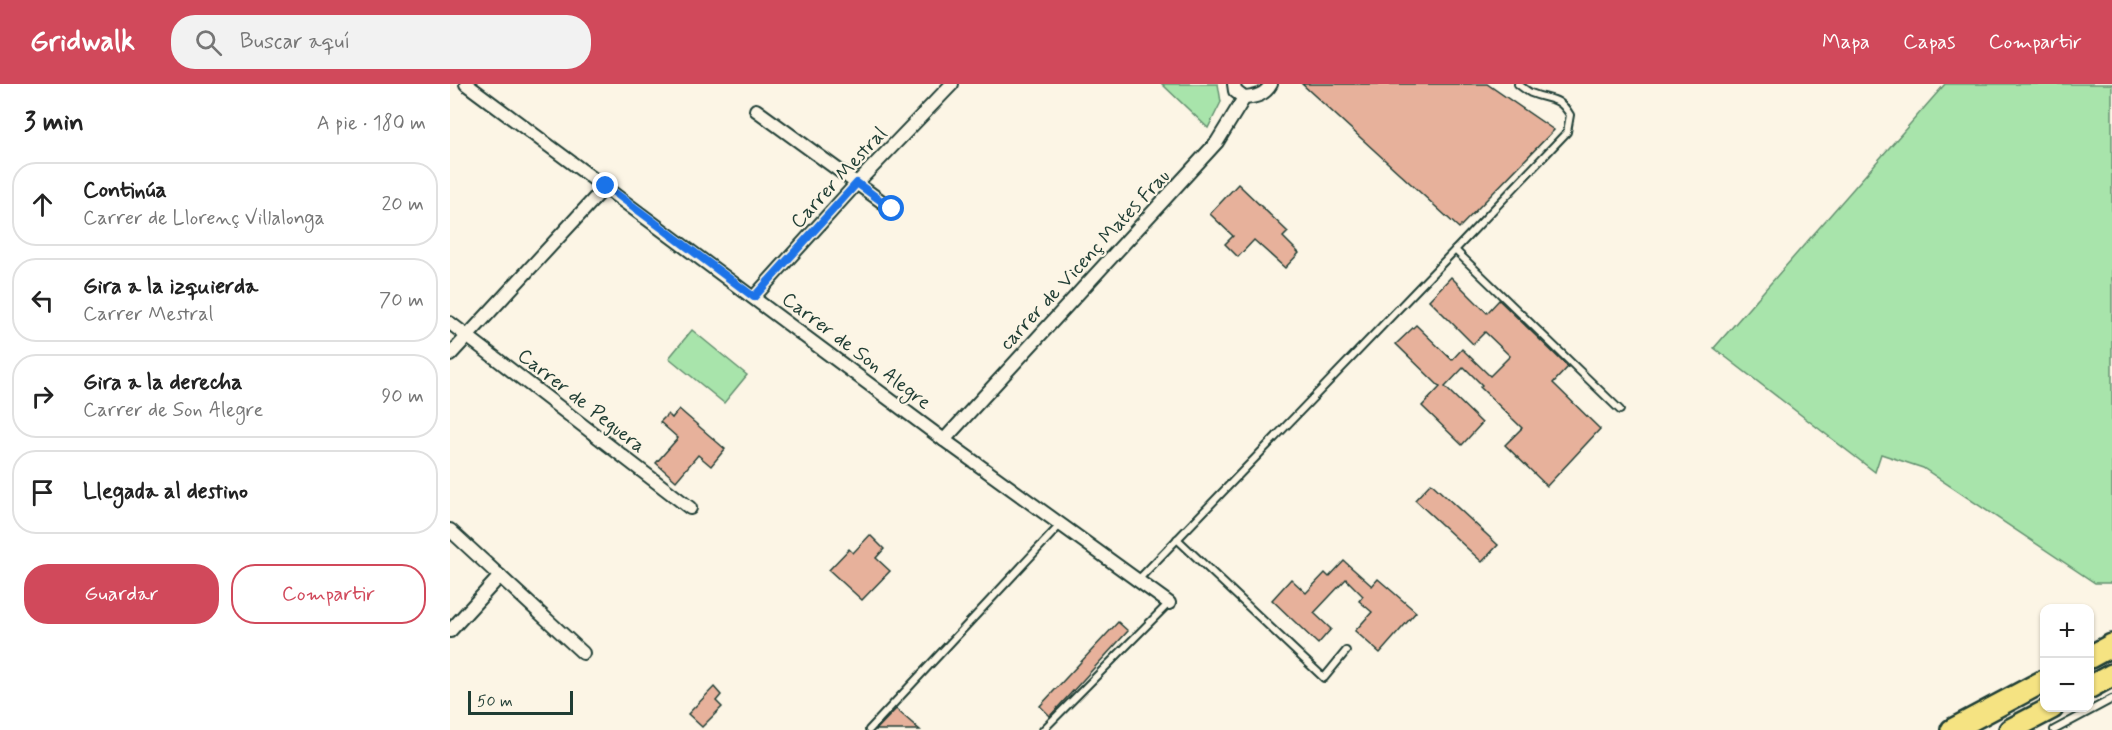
<!DOCTYPE html>
<html lang="es">
<meta charset="utf-8">
<style>
body{margin:0;font-family:Mynerve,sans-serif;background:#f2f2f2;color:#222}
.controls{position:absolute;right:18px;bottom:18px;display:grid;overflow:hidden;border-radius:12px;box-shadow:0 2px 4px #0004}
.controls button{width:54px;height:54px;display:grid;place-items:center;padding:0;border:0;border-bottom:2px solid #e0e0e0;background:#fff;color:#222;font:30px sans-serif}
.scale{position:absolute;left:18px;bottom:15px;width:105px;box-sizing:border-box;padding-left:6px;border:3px solid #1f3d34;border-top:0;font-size:16px;line-height:21px;white-space:nowrap;color:#1f3d34;-webkit-text-stroke:4px #fcf5e5;paint-order:stroke}
.stop{position:absolute;width:18px;height:18px;margin:-14px;border:4px solid #1a73e8;border-radius:50%;background:#fff}
.stop.end{background:#1a73e8;border-color:#fff;box-shadow:0 2px 6px #0008}
.list{margin:0;padding:0;list-style:none}
h2{display:flex;justify-content:space-between;align-items:center;height:78px;margin:0;padding:0 24px;font-size:26px}
h2 small{font-size:20px;font-weight:400;color:#767676}
.list li{display:grid;grid-template-columns:39px 1fr auto;gap:18px;align-items:center;box-sizing:border-box;height:84px;margin:0 12px 12px;padding:0 12px;border:2px solid #e0e0e0;border-radius:24px}
.list b{display:block;font-size:22px;white-space:nowrap}
.list p{margin:0;font-size:20px;white-space:nowrap;color:#767676}
.list em{font-size:20px;font-style:normal;color:#767676}
.actions{display:flex;gap:12px;padding:18px 24px}
.actions a{flex:1;padding:14px 0;border:2px solid #d1495b;border-radius:24px;text-align:center;font-size:21px;color:#d1495b}
.actions .main{background:#d1495b;color:#fff}
.icon{flex:none;width:33px;height:33px;fill:none;stroke:currentColor;stroke-width:2;stroke-linecap:round;stroke-linejoin:round}
.map{position:relative;flex:none;width:1662px;height:646px;overflow:hidden}
header{display:flex;align-items:center;gap:36px;box-sizing:border-box;height:84px;padding:0 30px;background:#d1495b;color:#fff}
header strong{font-size:28px}
nav{display:flex;gap:33px;margin-inline-start:auto;font-size:21px}
.search{width:420px;height:54px;background:#f2f2f2;display:flex;align-items:center;gap:15px;box-sizing:border-box;padding:0 21px;border-radius:24px;color:#767676;font-size:22px}
main{display:flex}
aside{flex:1;background:#fff}
.map>svg:first-child{display:block}
.green{fill:#a8e4ab;stroke:#649070;stroke-width:1.5}
.building{fill:#e7b19b;stroke:#1f3d34;stroke-width:1.5}
.lines{fill:none;stroke-linecap:round;stroke-linejoin:round}
.service-casing{stroke:#1f3d34;stroke-width:10}
.minor-casing{stroke:#1f3d34;stroke-width:16}
.trunk-casing{stroke:#1f3d34;stroke-width:26}
.service{stroke:#fcf5e5;stroke-width:6}
.minor{stroke:#fcf5e5;stroke-width:12}
.trunk{stroke:#f5e382;stroke-width:21}
.route{stroke:#1a73e8;stroke-width:8}
.labels{text-anchor:middle;stroke-width:4.5;stroke-linejoin:round;paint-order:stroke}
.street-label{font-size:20px;fill:#1f3d34;stroke:#fcf5e5}
</style>
<header>
<strong>Gridwalk</strong>
<div class="search"><svg class="icon" aria-label="search" viewBox="0 0 24 24"><circle cx="10" cy="10" r="6"/><path d="M15 15l6 6"/></svg>Buscar aquí</div>
<nav><a>Mapa</a><a>Capas</a><a>Compartir</a></nav>
</header>
<main>
<aside>
<h2>3 min<small>A pie · 180 m</small></h2>
<ul class="list">
<li><svg class="icon" aria-label="ahead" viewBox="0 0 24 24"><path d="M12 20V5M6 11l6-6 6 6"/></svg><div><b>Continúa</b><p>Carrer de Llorenç Villalonga</p></div><em>20 m</em></li>
<li><svg class="icon" aria-label="left" viewBox="0 0 24 24"><path d="M17 20v-9H6M10 6l-5 5 5 5"/></svg><div><b>Gira a la izquierda</b><p>Carrer Mestral</p></div><em>70 m</em></li>
<li><svg class="icon" aria-label="right" viewBox="0 0 24 24"><path d="M7 20v-9h11M14 6l5 5-5 5"/></svg><div><b>Gira a la derecha</b><p>Carrer de Son Alegre</p></div><em>90 m</em></li>
<li><svg class="icon" aria-label="arrive" viewBox="0 0 24 24"><path d="M6 21V4h12l-3 4 3 4H6"/></svg><div><b>Llegada al destino</b></div></li>
</ul>
<div class="actions"><a class="main">Guardar</a><a>Compartir</a></div>
</aside>
<div class="map">
<svg width="1662" height="646" viewBox="0 0 1662 646">
<rect width="100%" height="100%" fill="#fcf5e5"/>
<filter id="ink" filterUnits="userSpaceOnUse"><feTurbulence type="fractalNoise" baseFrequency=".0167" numOctaves="2"/><feDisplacementMap in="SourceGraphic" scale="12" xChannelSelector="R" yChannelSelector="G"/><feConvolveMatrix kernelMatrix="1 2 1 2 8 2 1 2 1" color-interpolation-filters="sRGB"/></filter>
<g filter="url(#ink)">
<g class="green">
<path d="M712,0H768L771,18L758,44Z"/>
<path d="M1495,0H1662V499H1645L1473,384L1431,370L1425,388L1264,264Z"/>
<path d="M242,246L297,291L274,319L219,274Z"/>
</g>
<g class="building">
<path d="M852,0H1037L1104,46L1009,144Z"/>
<path d="M788,100L838,148L833,153L849,169L835,184L804,156L788,173L775,160L783,152L760,130Z"/>
<path d="M1001,193L1037,229L1049,216L1118,283L1103,299L1150,345L1097,402L1055,361L1072,344L1030,303L1032,301L1014,283L995,303L1032,339L1012,361L972,322L990,303L946,260L966,241L1002,276L1012,265L1040,292L1060,272L1035,248L1023,260L979,216Z"/>
<path d="M229,325L275,365L261,382L248,371L226,397L206,379L228,354L210,338L218,330L222,334Z"/>
<path d="M981,399L1048,461L1032,478L965,416Z"/>
<path d="M420,451L434,465L426,474L440,487L412,516L379,486L399,465L403,469Z"/>
<path d="M894,477L922,502L928,495L966,528L930,569L905,547L922,528L909,517L913,512L896,495L864,529L881,545L868,560L822,516L841,495L856,509L875,489L879,493Z"/>
<path d="M668,538L678,547L600,632L590,622Z"/>
<path d="M264,603L271,611L266,617L272,623L252,643L238,630Z"/>
<path d="M446,625L470,646H426Z"/>
</g>
<g class="lines">
<defs>
<g id="service">
<path d="M1005,166L1117,48L1120,31C1108,11 1100,17 1081,9C1077,7 1072,3 1068,0"/>
<path d="M727,455L874,594L896,567"/>
<path d="M688,496L1005,166L1170,326"/>
<path d="M419,646L610,441"/>
<path d="M593,646L719,519"/>
<path d="M1604,646L1662,615"/>
</g>
<g id="minor">
<path d="M16,0L494,356L719,519"/>
<path d="M784,0L785,7L794,14C806,13 815,11 821,0"/>
<path d="M306,26L442,125"/>
<path d="M304,213L407,99L502,0"/>
<path d="M0,239L240,424"/>
<path d="M0,271L156,102"/>
<path d="M494,356L767,58L794,14"/>
<path d="M0,446L133,569"/>
<path d="M0,547L50,492"/>
</g>
<g id="trunk">
<path d="M1640,573L1662,561"/>
<path d="M1640,603L1662,591"/>
<path d="M1502,646L1594,597"/>
<path d="M1560,646L1602,624"/>
</g>
</defs>
<use href="#service" class="service-casing"/>
<use href="#minor" class="minor-casing"/>
<use href="#trunk" class="trunk-casing"/>
<use href="#service" class="service"/>
<use href="#minor" class="minor"/>
<use href="#trunk" class="trunk"/>
</g>
</g>
<g class="lines" filter="url(#ink)">
<path class="route" d="M156,102L304,213L407,99L442,125"/>
</g>
<g class="labels">
<g class="street-label">
<text transform="translate(388 93) rotate(-47)" y="7">Carrer Mestral</text>
<text transform="translate(634 175) rotate(-47)" y="7">carrer de Vicenç Mates Frau</text>
<text transform="translate(407 266) rotate(37)" y="7">Carrer de Son Alegre</text>
<text transform="translate(132 316) rotate(38)" y="7">Carrer de Peguera</text>
</g>
</g>
</svg>
<div class="controls">
<button>+</button>
<button>−</button>
</div>
<div class="scale">50 m</div>
<div class="stop" style="left:442px;top:125px"></div>
<div class="stop end" style="left:156px;top:102px"></div>
</div>
</main>
